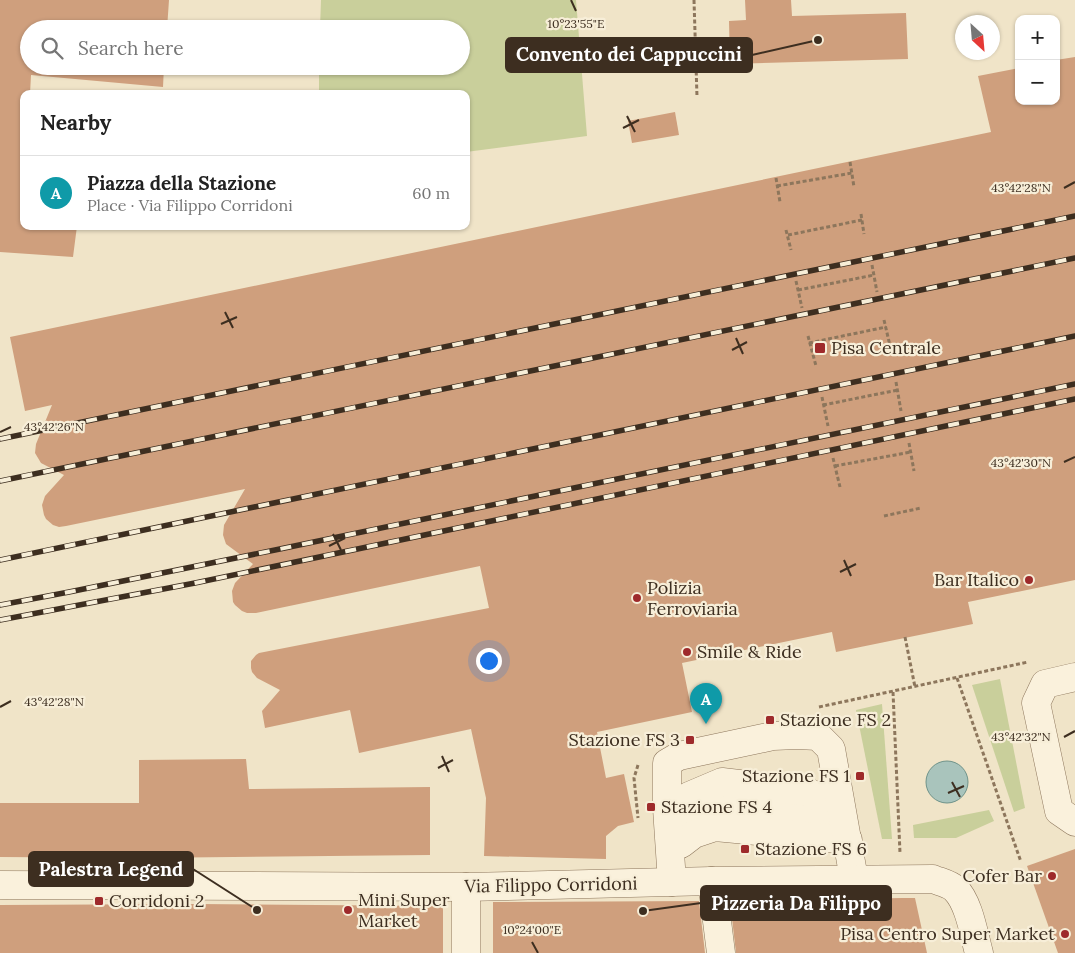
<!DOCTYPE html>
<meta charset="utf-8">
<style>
body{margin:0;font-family:Lora,serif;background:#f2f2f2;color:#222}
.controls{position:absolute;right:15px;top:15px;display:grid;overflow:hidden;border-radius:10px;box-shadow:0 1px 4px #0004}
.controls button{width:45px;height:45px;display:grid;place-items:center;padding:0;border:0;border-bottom:1px solid #e0e0e0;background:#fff;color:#222;font:25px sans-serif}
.compass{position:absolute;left:955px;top:15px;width:45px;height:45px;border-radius:50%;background:#fff;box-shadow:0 1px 4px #0004;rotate:154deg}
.you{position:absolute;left:488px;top:660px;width:18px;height:18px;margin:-12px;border:4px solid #fff;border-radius:50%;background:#1a73e8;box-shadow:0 0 0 8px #1a73e833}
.badge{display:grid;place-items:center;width:32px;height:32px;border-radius:50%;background:#b45309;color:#fff;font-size:16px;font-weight:700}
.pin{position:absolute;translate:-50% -41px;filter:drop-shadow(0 1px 2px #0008)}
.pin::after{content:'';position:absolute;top:26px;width:18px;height:15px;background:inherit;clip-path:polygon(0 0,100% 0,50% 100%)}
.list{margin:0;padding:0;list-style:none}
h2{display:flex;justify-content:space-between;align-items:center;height:65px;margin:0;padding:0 20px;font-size:21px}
h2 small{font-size:16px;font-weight:400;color:#767676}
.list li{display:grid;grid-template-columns:32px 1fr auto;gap:15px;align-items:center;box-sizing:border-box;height:75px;padding:0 20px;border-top:1px solid #e0e0e0}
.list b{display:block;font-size:19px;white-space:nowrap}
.list p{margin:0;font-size:16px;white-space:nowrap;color:#767676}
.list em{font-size:16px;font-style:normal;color:#767676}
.icon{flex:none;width:28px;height:28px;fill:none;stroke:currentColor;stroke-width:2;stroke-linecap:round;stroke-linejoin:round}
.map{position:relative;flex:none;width:1075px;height:953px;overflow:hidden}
.search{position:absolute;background:#fff;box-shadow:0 1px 4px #0004;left:20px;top:20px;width:450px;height:55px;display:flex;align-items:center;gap:12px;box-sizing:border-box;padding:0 18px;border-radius:28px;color:#767676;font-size:19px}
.panel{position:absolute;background:#fff;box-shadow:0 1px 4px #0004;left:20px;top:90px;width:450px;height:140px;border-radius:10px}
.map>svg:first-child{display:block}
.green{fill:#c9cf9b}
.water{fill:#a9c4bc;stroke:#6f938a}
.building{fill:#cf9f7d}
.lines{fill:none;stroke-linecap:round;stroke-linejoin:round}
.minor-casing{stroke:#8d765c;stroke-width:29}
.path{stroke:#8d765c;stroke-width:3;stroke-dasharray:4 2.5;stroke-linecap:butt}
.minor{stroke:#faf1dc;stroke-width:28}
.rail-casing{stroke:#3d2e20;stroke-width:5.5}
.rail{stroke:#f7eed8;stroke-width:4;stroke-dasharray:11;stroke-linecap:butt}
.ticks{fill:none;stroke:#3d2e20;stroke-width:2}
.poi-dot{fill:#9e2a2b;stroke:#f7eed8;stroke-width:2}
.labels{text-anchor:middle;stroke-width:4.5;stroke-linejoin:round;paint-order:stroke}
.poi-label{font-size:18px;fill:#3d2e20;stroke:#f7eed8;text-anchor:start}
.street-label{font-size:18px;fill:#3d2e20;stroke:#f7eed8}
.ticks-label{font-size:12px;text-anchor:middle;fill:#3d2e20;stroke:#f7eed8;stroke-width:4.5;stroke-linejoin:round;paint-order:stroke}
.leader{fill:none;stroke:#3d2e20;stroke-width:2}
.callout-dot{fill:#3d2e20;stroke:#f7eed8;stroke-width:2}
.callout{fill:#3d2e20;stroke:#3d2e20;stroke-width:2}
.callout-label{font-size:19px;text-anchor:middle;font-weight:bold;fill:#fff}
</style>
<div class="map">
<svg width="1075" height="953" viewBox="0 0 1075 953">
<rect width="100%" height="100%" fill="#f0e4c8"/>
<g class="green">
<path d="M321,0H576L587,136L466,152V94H319V66H461V29H320Z"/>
<path d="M1000,679L1025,808L1014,812L972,685Z"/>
<path d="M882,704L892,839H882L856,710Z"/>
<path d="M989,810L994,821L956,838H914L913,825Z"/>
</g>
<circle class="water" cx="947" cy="782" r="21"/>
<g class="building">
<path d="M0,0H169L167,29H29V66H164L163,87L31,75L30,94H24V226H77L73,257L0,252Z"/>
<path d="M745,0H791L792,16L906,13L908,59L730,64L729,21L746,20Z"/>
<path d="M1075,57V580L968,602L973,624L836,652L832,632L682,663L692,712L597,732L606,778L624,774L634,822L618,826L606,836V859L484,856L486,798L471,729L359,753L350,710L265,728L262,711L280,690L257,678L252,672L251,668V661L256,655L259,653L489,608L480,566L256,613H247L242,611L235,605L233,602L232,591L235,583L253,564L230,547L226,544L223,535L224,525L245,489L66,526L59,527L53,525L46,519L44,515L42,505L45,496L64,475L41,463L35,453L36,444L52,405L25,411L10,337L991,132L978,76L1019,68V101H1056V60Z"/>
<path d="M675,112L679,135L632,143L628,121Z"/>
<path d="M246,759L249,789L430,787V855L139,858L0,857V803H139V760Z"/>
<path d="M1075,849V953H1058L1027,866Z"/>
<path d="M902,898H915L927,953H736L730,901Z"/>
<path d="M699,901L705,953H493V902Z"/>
<path d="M197,904L443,906V953H0V905Z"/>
</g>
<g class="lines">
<defs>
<g id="minor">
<path d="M1075,677L1045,684L1036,703L1059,811L1075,822"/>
<path d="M685,831L706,808L727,805L809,814L826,821L841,834"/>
<path d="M675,839L689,796L722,782L808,792L827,802L837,815L843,828"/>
<path d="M681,844L694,834L715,827L848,840"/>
<path d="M712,881L721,953"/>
<path d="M672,882L667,808V763L679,756L773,736L797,735L818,736L831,749L854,879"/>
<path d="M0,885L466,887L712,881L933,879C940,882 950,884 955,889C969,902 974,935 979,953"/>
<path d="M466,887V953"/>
</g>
</defs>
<use href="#minor" class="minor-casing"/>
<g class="path">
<path d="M694,0L697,97"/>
<path d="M850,162L854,187"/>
<path d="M776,178L780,202"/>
<path d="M777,186L852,173"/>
<path d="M861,214L864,234"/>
<path d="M786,230L791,250"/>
<path d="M788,235L862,220"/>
<path d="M872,265L877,292"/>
<path d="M796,281L802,308"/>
<path d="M798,290L874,275"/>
<path d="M884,320L891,350"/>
<path d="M808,336L816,366"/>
<path d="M809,343L886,327"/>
<path d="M896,382L901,411"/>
<path d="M822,397L828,426"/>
<path d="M823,405L898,390"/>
<path d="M909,443L914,471"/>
<path d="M833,458L840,487"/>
<path d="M835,466L911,452"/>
<path d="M884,516L921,508"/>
<path d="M905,637L915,687"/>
<path d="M957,678L1021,862"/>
<path d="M893,692L900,853"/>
<path d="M819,707L1028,662"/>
<path d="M638,765L634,778L638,818"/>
</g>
<use href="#minor" class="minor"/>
<defs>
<g id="rail">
<path d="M0,439L1075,216"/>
<path d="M0,481L1075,258"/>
<path d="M0,560L1075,336"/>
<path d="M0,605L69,592L275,550L1075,384"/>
<path d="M0,620L195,583L1075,399"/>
</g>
</defs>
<use href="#rail" class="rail-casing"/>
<use href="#rail" class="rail"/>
</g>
<path class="ticks" d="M571,0L576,11M627,116L635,132M623,128L639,120M1064,188L1075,182M225,312L233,328M221,324L237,317M736,338L743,354M732,350L747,342M0,432L11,427M1064,462L1075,457M333,534L341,550M329,546L345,538M844,560L851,576M840,572L856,564M0,707L11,701M1064,737L1075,731M442,756L449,772M438,768L453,760M952,782L960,797M948,793L964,786M532,942L538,953"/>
<g class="poi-dot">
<rect x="814" y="342" width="12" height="12" rx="2.5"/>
<circle cx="1029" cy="580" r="5"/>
<circle cx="637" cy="598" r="5"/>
<circle cx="687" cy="652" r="5"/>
<rect x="765" y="715" width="10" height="10" rx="2.5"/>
<rect x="685" y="735" width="10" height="10" rx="2.5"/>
<rect x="855" y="771" width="10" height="10" rx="2.5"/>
<rect x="646" y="802" width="10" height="10" rx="2.5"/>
<rect x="740" y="844" width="10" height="10" rx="2.5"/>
<circle cx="1052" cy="876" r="5"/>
<rect x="94" y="896" width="10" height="10" rx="2.5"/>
<circle cx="348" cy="910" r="5"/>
<circle cx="1065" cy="934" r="5"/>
</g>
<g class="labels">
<g class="poi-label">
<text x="831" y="354">Pisa Centrale</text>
<text x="1019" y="586" text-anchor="end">Bar Italico</text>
<text x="647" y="594">Polizia<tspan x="647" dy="21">Ferroviaria</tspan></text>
<text x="697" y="658">Smile &amp; Ride</text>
<text x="780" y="726">Stazione FS 2</text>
<text x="680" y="746" text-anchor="end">Stazione FS 3</text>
<text x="850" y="782" text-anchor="end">Stazione FS 1</text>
<text x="661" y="813">Stazione FS 4</text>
<text x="755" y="855">Stazione FS 6</text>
<text x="1042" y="882" text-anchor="end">Cofer Bar</text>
<text x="358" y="906">Mini Super<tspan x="358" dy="21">Market</tspan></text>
<text x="109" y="907">Corridoni 2</text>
<text x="1055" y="940" text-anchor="end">Pisa Centro Super Market</text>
</g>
<g class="street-label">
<text transform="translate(551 885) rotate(-1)" y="6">Via Filippo Corridoni</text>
</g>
</g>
<g class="ticks-label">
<text x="576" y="28">10°23'55"E</text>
<text x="1021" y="192">43°42'28"N</text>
<text x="54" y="431">43°42'26"N</text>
<text x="1021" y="467">43°42'30"N</text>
<text x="54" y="706">43°42'28"N</text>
<text x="1021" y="741">43°42'32"N</text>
<text x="532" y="934">10°24'00"E</text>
</g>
<path class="leader" d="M818 40L752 55M257 910L193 869M643 911L701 903"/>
<g class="callout-dot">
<circle cx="818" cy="40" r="5"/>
<circle cx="257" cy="910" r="5"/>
<circle cx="643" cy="911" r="5"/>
</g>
<g class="callout">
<rect x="506" y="38" width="246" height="34" rx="5"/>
<rect x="29" y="852" width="164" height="34" rx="5"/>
<rect x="701" y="886" width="190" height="34" rx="5"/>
</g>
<g class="callout-label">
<text x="629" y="61">Convento dei Cappuccini</text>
<text x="111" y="876">Palestra Legend</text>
<text x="796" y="910">Pizzeria Da Filippo</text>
</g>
</svg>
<div class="controls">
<button>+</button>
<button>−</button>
</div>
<svg class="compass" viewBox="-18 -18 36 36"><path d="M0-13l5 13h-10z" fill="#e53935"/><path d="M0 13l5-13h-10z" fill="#767676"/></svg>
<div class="you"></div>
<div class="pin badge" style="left:706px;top:724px;background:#0f9aa8">A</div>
<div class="search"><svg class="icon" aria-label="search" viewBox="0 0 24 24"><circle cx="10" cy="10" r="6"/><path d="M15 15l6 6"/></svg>Search here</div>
<section class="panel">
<h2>Nearby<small></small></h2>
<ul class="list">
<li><span class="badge" style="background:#0f9aa8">A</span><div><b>Piazza della Stazione</b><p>Place · Via Filippo Corridoni</p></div><em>60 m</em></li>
</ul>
</section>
</div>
